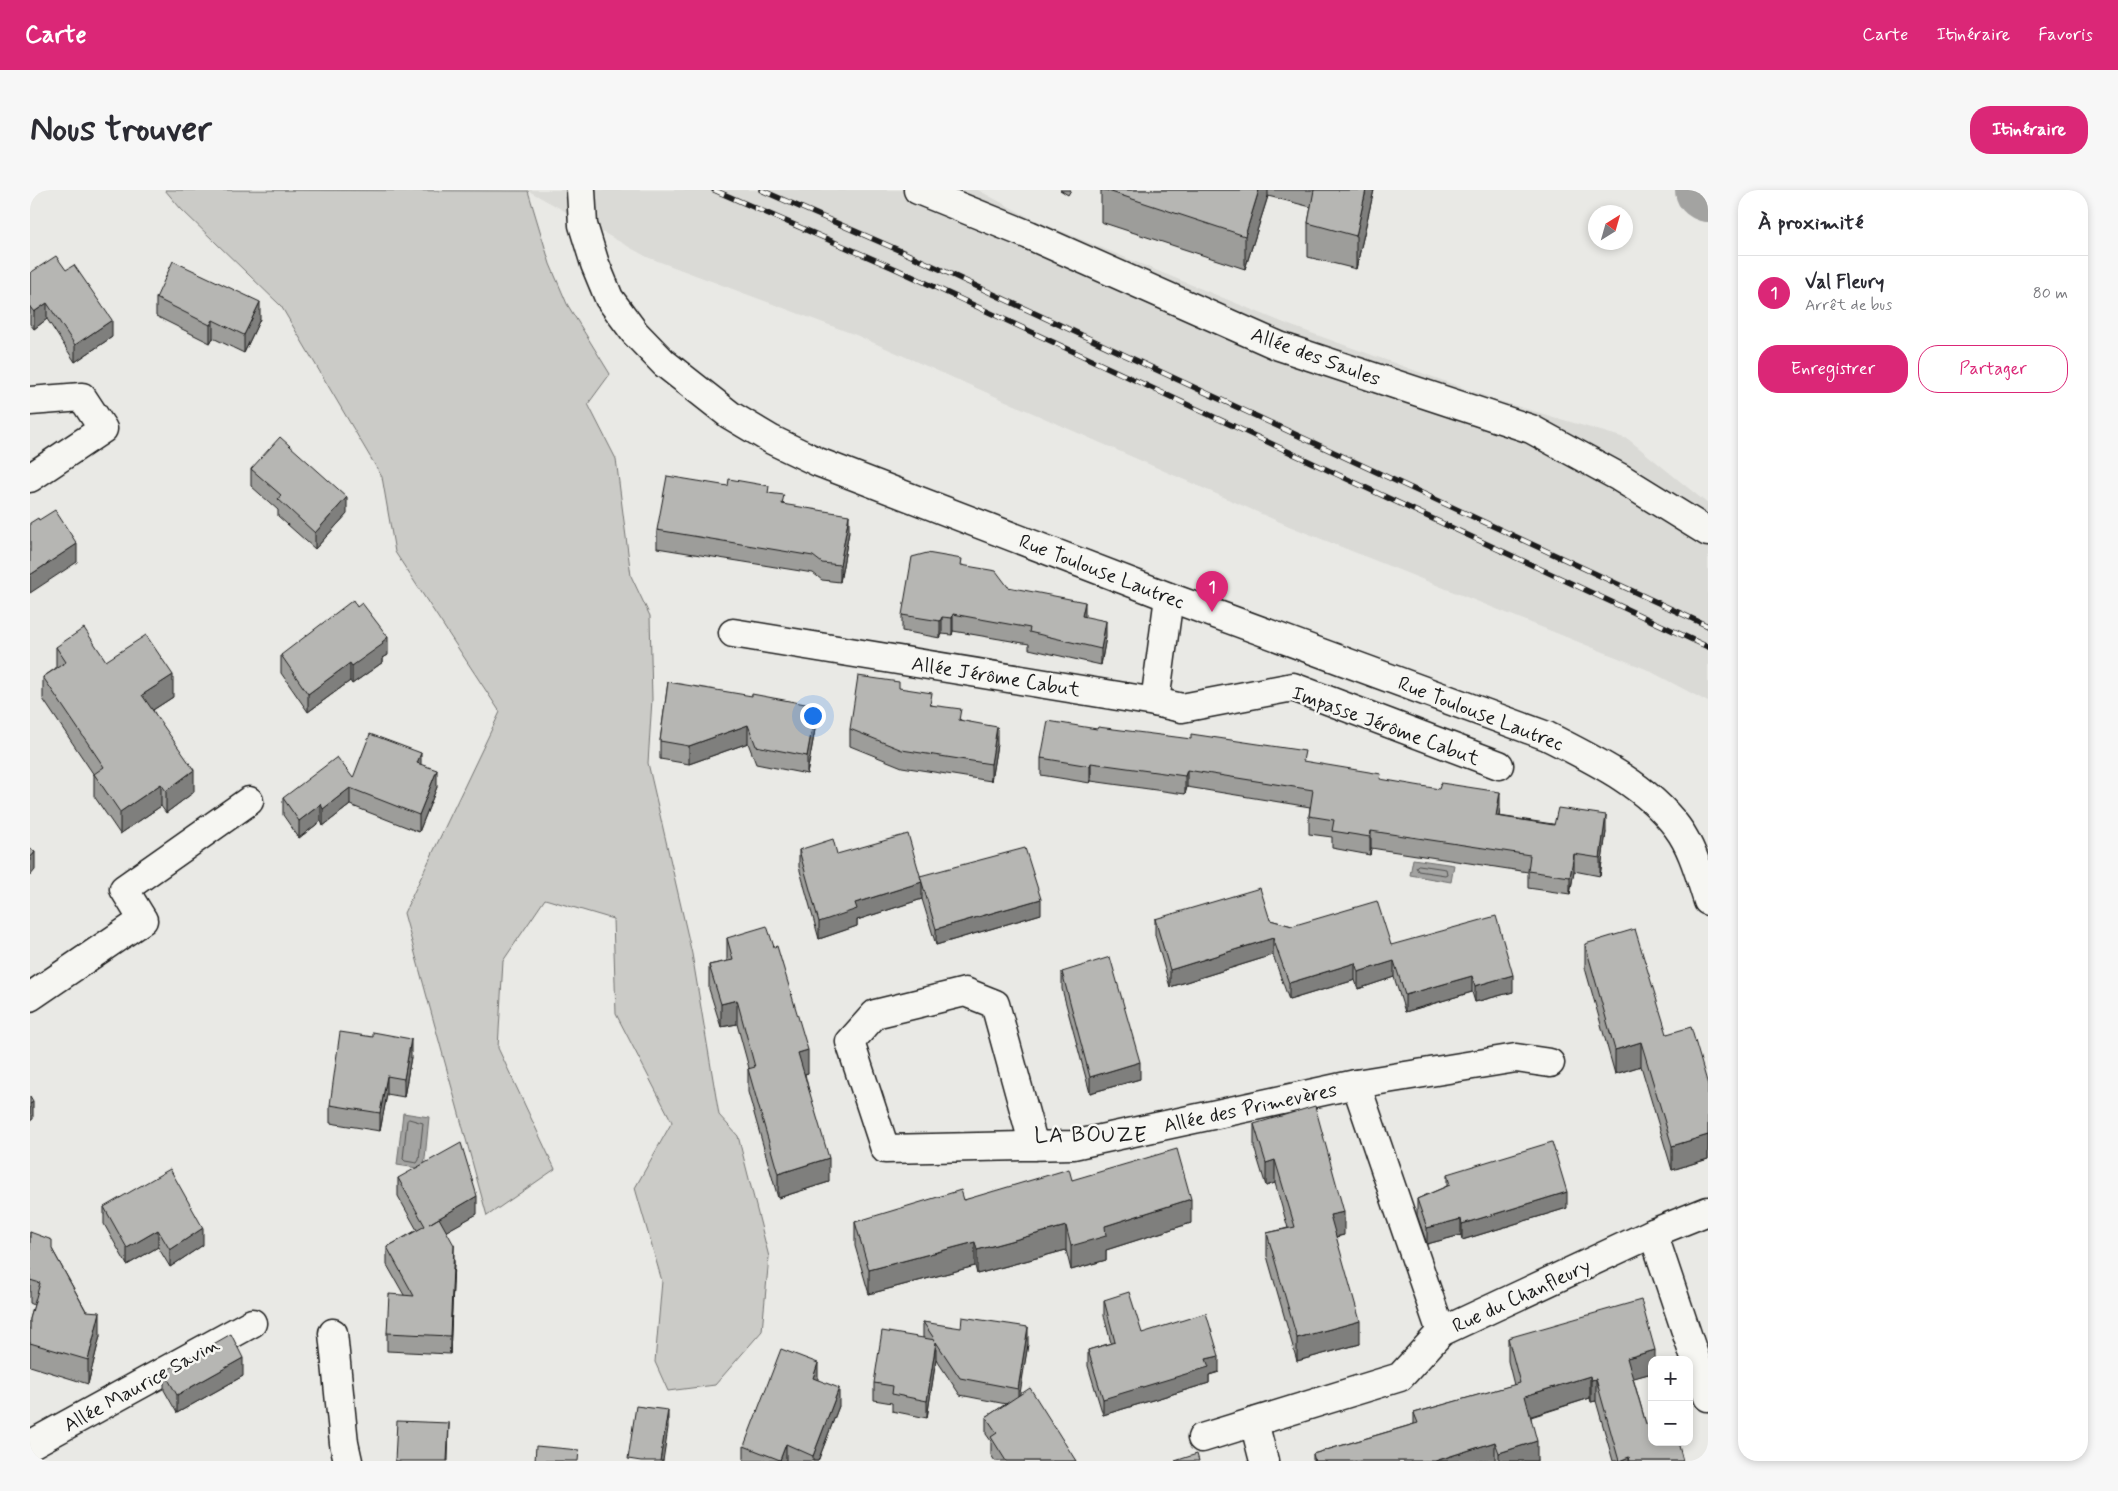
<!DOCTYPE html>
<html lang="fr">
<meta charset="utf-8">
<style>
body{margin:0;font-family:Mynerve,sans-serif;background:#f7f7f7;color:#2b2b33}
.controls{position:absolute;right:15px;bottom:15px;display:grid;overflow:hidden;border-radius:10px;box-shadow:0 2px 8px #0003}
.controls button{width:45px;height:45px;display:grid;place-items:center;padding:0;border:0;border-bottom:1px solid #e1e1e2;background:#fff;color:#2b2b33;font:25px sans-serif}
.compass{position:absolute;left:1558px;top:15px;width:45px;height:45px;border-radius:50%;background:#fff;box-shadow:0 2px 8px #0003;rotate:37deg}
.you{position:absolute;left:782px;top:525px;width:18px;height:18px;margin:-12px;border:4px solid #fff;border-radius:50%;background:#1a73e8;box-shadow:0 0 0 8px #1a73e833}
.badge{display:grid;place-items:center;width:32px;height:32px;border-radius:50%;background:#db2777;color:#fff;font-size:16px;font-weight:700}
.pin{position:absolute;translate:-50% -41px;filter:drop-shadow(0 1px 2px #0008)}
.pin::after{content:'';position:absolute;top:26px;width:18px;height:15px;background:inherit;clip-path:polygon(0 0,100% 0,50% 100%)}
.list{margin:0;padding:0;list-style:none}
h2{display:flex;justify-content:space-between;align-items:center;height:65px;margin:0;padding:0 20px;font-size:21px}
h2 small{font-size:16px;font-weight:400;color:#7c7c81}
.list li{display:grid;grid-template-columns:32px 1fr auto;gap:15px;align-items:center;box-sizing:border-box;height:75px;padding:0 20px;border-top:1px solid #e1e1e2}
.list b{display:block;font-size:19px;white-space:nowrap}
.list p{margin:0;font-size:16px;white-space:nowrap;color:#7c7c81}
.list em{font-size:16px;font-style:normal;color:#7c7c81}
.actions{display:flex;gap:10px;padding:15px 20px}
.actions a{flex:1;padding:11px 0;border:1px solid #db2777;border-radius:20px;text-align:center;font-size:18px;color:#db2777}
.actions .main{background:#db2777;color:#fff}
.map{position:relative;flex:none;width:1678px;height:1271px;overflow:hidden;border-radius:20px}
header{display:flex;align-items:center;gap:30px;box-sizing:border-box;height:70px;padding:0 25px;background:#db2777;color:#fff}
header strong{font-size:24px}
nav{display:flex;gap:28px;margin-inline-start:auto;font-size:18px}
.intro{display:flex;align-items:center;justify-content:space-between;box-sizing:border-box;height:120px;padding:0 30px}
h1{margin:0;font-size:35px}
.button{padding:12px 22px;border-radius:20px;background:#db2777;color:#fff;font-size:18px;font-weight:700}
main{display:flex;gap:30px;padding:0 30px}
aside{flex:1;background:#fff;border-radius:20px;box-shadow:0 2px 8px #0003}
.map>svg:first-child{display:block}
.built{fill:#dadad6}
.green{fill:#cbcbc7;stroke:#747472}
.water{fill:#a3a3a1;stroke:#6d6d6c}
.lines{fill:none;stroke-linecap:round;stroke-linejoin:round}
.shore{stroke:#525251;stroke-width:1}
.river{stroke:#a3a3a1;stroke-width:62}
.minor-casing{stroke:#1c1c1c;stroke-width:31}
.minor{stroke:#f6f6f2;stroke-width:28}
.rail-casing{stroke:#1c1c1c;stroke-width:5.5}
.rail{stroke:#f6f6f2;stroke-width:4;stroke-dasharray:11;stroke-linecap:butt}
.wall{fill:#9d9d9a;stroke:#1c1c1c}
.shaded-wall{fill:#7f7f7d;stroke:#1c1c1c}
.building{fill:#b6b6b3;stroke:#1c1c1c}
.labels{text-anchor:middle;stroke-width:5;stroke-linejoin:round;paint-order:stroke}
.street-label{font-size:20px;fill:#1c1c1c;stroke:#f6f6f2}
.quarter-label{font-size:22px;letter-spacing:1px;fill:#1c1c1c;stroke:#f6f6f2}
</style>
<header>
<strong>Carte</strong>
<nav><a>Carte</a><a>Itinéraire</a><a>Favoris</a></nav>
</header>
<div class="intro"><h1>Nous trouver</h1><a class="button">Itinéraire</a></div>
<main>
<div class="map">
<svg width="1678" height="1271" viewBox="0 0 1678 1271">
<rect width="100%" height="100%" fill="#e9e9e5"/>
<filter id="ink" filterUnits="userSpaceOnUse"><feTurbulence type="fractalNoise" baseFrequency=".02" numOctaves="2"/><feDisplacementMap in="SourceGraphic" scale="10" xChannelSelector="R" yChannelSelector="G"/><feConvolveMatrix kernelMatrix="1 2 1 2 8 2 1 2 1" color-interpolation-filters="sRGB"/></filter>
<g filter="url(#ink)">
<path class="built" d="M497,0H948L1004,30L1259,135L1469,211L1598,249L1678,314V512L1616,479L1259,336L826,145L617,67Z"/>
<path class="green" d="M135,0L498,1L520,74L537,114L580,184L558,214L586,269L601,386L620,426L622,509L618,573L662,764L689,925L708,946L739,1067L732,1141L685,1195L638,1201L625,1172L632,1091L605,998L642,932L586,824L583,729L515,709L473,771L468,858L525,979L457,1026L374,723L470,522L365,362L352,287L251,116L151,19Z"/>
<g class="water">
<path d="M1383,669L1424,675L1421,692L1380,685Z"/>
<path d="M373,923L399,927L394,979L367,975Z"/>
</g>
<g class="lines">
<g class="shore">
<path d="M1389,675L1416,679L1417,684L1415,685L1388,681L1386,677Z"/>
<path d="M379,929L393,933L389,970L387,973L375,971L373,969L377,931Z"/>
</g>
<path class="river" d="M1676,0L1678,1"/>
<defs>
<g id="minor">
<path d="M551,0L553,35L565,74L579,108L605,143L634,173L700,225L742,250L788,272L1139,407L1517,546C1564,570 1615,594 1647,637C1663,658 1670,687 1678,711"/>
<path d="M888,0L999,45L1249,156L1501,239L1589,287L1678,342"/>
<path d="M0,211L52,207L73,239L0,288"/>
<path d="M703,443L1125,512L1139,407"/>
<path d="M1125,512L1152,518L1263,497L1469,575"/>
<path d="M0,807L113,730L94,699L219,611"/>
<path d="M1326,894L1486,868L1520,873"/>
<path d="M1004,956L965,814L935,802L845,824L820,852L855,959L1043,955L1326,894L1411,1142"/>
<path d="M1623,1043L1678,1207"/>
<path d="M303,1143L314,1253L318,1271"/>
<path d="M1224,1232L1234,1271"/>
<path d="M1172,1248L1370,1187L1411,1142L1623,1043L1678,1021"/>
<path d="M0,1255L222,1133"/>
</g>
</defs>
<use href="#minor" class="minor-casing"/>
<use href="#minor" class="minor"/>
<defs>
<g id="rail">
<path d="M684,0L866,79L1678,457"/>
<path d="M731,0L873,62L1678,436"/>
</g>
</defs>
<use href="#rail" class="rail-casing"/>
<use href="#rail" class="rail"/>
</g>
<g class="wall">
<path d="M1030,0H1041L1038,5Z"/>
<path d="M1071,0H1344L1326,79L1278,67V33L1281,17L1238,6L1215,79L1071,32Z"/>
<path d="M0,83L82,147L45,172L17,129L4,139L0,134Z"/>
<path d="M126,108L230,129L214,163L183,148L180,153L126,126Z"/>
<path d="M221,279L317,324L285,359L248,326V320L221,296Z"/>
<path d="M739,303L754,314L819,342L810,392L792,390L783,383L627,358V340Z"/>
<path d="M932,375L978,397L1055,426L1076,447L1071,475L999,459V454L923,441L922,445L912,444L910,448L872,441V425Z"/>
<path d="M26,457L76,471L143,507L123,520L164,602L136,623L131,616L90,644L64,606V585L13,509V487L26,478Z"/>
<path d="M251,465H358L353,468V472L322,494L320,491L278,522L251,483Z"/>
<path d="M638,492L786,534L777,584L726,574L718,553L659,574L630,569V551Z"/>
<path d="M869,498L931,530L967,554L961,591L872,577L820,556V539Z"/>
<path d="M1011,568L1275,572L1470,619L1469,626L1576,642L1570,686L1544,681L1540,704L1498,698V682L1341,658L1340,665L1302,658V647L1279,644V626L1280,617L1157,597L1155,604L1061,591L1060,593L1011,585Z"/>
<path d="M391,574L407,597L389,642L320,615L293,636L291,631L269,648L253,625V608L323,588Z"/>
<path d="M769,660L807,664L890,686L1011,724L906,755L892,709L827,730V736L789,749L769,677Z"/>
<path d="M1125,729L1240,730L1262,736L1361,755L1483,802L1445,812L1442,802L1375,822L1364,787L1328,799L1325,790L1259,810L1243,765L1140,797L1125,745Z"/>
<path d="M697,748L778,883L775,884L799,992L748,1008L718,902V879L719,878L707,834L691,837L679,799V775L697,771Z"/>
<path d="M1555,754L1637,844L1678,895V969L1642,980L1611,876L1585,884L1555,778Z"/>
<path d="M1032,782L1110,889L1060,903L1032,799Z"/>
<path d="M381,867L374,907L357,904L350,941L300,933V915Z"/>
<path d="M1224,934L1314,1045L1306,1047L1330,1154L1267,1171L1237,1066V1043L1258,1038L1245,993L1236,996L1224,957Z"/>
<path d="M1417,984L1537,1018L1432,1050L1431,1045L1397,1054L1387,1025V1009L1417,996Z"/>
<path d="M368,988L447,1024L416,1041L424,1072L420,1164L357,1161V1143L374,1105L357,1075V1057L387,1040L368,1006Z"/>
<path d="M1042,990L1161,1033L1076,1060V1070L1041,1080L1036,1060L947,1084L945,1076L839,1104L825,1056V1032L934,1010Z"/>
<path d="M74,1017L173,1055L140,1077L128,1057L97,1075L74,1034Z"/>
<path d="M0,1042L22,1059L70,1146L58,1194L0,1176V1129L4,1115L0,1113Z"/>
<path d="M1074,1110L1112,1143L1189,1182L1179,1185V1193L1073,1225L1058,1176V1160L1081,1153L1074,1126Z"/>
<path d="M893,1132L998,1154L989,1205L1046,1271H965L961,1265V1251L956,1244V1227L976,1214L930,1205L906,1169L897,1228L862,1221V1213L844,1210V1193L893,1148Z"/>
<path d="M1478,1148L1625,1170L1622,1183L1603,1188L1616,1234L1653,1271H1583L1566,1211L1561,1212L1560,1208L1501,1227L1507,1271H1283V1264L1384,1234V1223L1484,1195L1478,1171Z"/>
<path d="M134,1182L213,1186L147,1223L134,1200Z"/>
<path d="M788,1190L809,1216L788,1271H714V1256Z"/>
</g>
<g class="shaded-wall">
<path d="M1229,0H1238V6L1215,79V46Z"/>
<path d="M1336,0H1344L1326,79V46Z"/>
<path d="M230,112V129L214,163V145Z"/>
<path d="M17,113V129L4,139V122Z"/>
<path d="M82,130V147L45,172V155Z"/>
<path d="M183,130V148L180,153V135Z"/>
<path d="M317,307V324L285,359V343Z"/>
<path d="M819,325V342L810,392V375Z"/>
<path d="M47,354V372L0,403V385Z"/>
<path d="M1055,412V429L1052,426Z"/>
<path d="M923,424V441L922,445V428Z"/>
<path d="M912,427V444L910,448V431Z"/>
<path d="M1076,431V447L1071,475V459Z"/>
<path d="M358,447V465L353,468V472L322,494V476Z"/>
<path d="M320,473V491L278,522V504Z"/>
<path d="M143,485V507L112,527V505Z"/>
<path d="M786,516V534L777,584V566Z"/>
<path d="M718,535V553L659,574V556Z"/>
<path d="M967,537V554L961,591V574Z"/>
<path d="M391,563V580L387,573Z"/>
<path d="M1061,573V591L1060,593V576Z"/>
<path d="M164,580V602L136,623V601Z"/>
<path d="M407,580V597L389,642V625Z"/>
<path d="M1157,580V597L1155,604V586Z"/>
<path d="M131,594V616L90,644V622Z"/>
<path d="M320,598V615L293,636V619Z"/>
<path d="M1470,602V619L1466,644V626Z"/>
<path d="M291,614V631L269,648V631Z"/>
<path d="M1576,625V642L1570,686V668Z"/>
<path d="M1341,641V658L1340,665V647Z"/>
<path d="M5,662V680L0,686V668Z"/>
<path d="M1544,664V681L1540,704V687Z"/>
<path d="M892,692V709L827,730V736L789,749V732L825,713Z"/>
<path d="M1011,709V724L906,755V739Z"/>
<path d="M1243,748V765L1140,797V780Z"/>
<path d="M1364,771V787L1328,799V782Z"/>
<path d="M1325,773V790L1259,810V793Z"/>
<path d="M1483,785V802L1445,812V796Z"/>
<path d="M1442,786V802L1375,822V805Z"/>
<path d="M707,810V834L691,837V814Z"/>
<path d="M381,849V867L374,907V889Z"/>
<path d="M1611,852V876L1585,884V860Z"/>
<path d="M778,860V883L768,886V863Z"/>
<path d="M1110,872V889L1060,903V887Z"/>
<path d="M357,886V904L350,941V923Z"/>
<path d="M3,912V929L0,931V914Z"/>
<path d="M1678,945V969L1642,980V956Z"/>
<path d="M799,968V992L748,1008V984Z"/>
<path d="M1245,970V993L1236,996V973Z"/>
<path d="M1537,1002V1018L1432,1050V1034Z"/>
<path d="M447,1006V1024L399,1051V1034Z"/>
<path d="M1161,1009V1033L1076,1060V1070L1041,1080V1056L1075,1036Z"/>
<path d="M1314,1022V1045L1300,1048V1025Z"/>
<path d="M1431,1029V1045L1397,1054V1038Z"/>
<path d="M1036,1036V1060L947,1084V1060Z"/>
<path d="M173,1038V1055L140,1077V1060Z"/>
<path d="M128,1040V1057L97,1075V1058Z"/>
<path d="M945,1052V1076L839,1104V1080Z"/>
<path d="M424,1055V1072L420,1164V1146Z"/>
<path d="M70,1122V1146L58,1194V1170Z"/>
<path d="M1330,1131V1154L1267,1171V1148Z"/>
<path d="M998,1137V1154L988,1216V1199Z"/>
<path d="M906,1152V1169L897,1228V1211Z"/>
<path d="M1625,1160V1170H1622V1183L1597,1190V1168Z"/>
<path d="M1189,1166V1182L1179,1185V1193L1073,1225V1209L1176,1169Z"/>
<path d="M213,1168V1186L147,1223V1205Z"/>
<path d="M788,1173V1191L783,1188Z"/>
<path d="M1560,1186V1208L1495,1228V1206Z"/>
<path d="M1566,1189V1211L1561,1212V1190Z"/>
<path d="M809,1198V1216L788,1271H783V1266Z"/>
<path d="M638,1220V1238L633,1271H630Z"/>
<path d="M419,1233L418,1271H417Z"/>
<path d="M1507,1251V1271H1469V1263Z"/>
<path d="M1465,1252V1271H1405Z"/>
<path d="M756,1254V1271H750V1270Z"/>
<path d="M1599,1267V1271H1589Z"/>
</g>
<g class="building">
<path d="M1075,0H1229L1215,46Z"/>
<path d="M1284,0H1336L1326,46L1278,33Z"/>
<path d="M26,66L36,80L44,75L82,130L45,155L17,113L4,122L0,117V83Z"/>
<path d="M143,71L230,112L214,145L183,130L180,135L126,108Z"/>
<path d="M250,247L317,307L285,343L248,309L251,305L221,279Z"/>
<path d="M637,286L698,296L699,289L739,296L738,303L754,305L752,314L819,325L810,375L792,373L783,366L627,340Z"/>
<path d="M25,320L47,354L0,385V333L8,328L9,330Z"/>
<path d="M897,363L932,369L931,375L966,381L978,397L1055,412L1052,426L1076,431L1071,459L999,442L1000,438L923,424L922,428L912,427L910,431L872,425L882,367Z"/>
<path d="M323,410L327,417L332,413L358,447L352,452L353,454L322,476L320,473L278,504L251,465Z"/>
<path d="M54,438L76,471L116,445L143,485L112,505L164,580L136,601L131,594L90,622L64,584L74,577L13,487L36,472L26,457Z"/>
<path d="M828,486L869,492V498L902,503L900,515L931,519L929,530L967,537L961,574L872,560L820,539Z"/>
<path d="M638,492L722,506V504L786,516L777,566L726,556L718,535L659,556L630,551Z"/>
<path d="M1018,531L1067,539L1068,537L1161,549V544L1275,561L1273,571L1351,584L1350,589L1409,599L1411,593L1470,602L1466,626L1524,635L1528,618L1576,625L1570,668L1544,664L1540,687L1498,681L1500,665L1341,641L1340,647L1302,641L1304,630L1279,626L1283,600L1157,580L1155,586L1061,573L1060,576L1011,568Z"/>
<path d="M340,544L391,563L387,573L407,580L389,625L320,598L293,619L291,614L269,631L253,608L307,567L323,588Z"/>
<path d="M878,644L892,692L825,713L827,719L789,732L769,660L803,649L807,664Z"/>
<path d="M0,658L5,662L0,668Z"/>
<path d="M995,658L1011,709L906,739L890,686Z"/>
<path d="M1230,698L1240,730L1262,736L1347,711L1361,755L1466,726L1483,785L1445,796L1442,786L1375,805L1364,771L1328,782L1325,773L1259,793L1243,748L1140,780L1125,729Z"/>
<path d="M737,736L744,757L747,756L778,860L768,863L799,968L748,984L718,879L725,877L707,810L691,814L679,775L703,770L697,748Z"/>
<path d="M1605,739L1637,844L1661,837L1678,895V945L1642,956L1611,852L1585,860L1555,754Z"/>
<path d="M1080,767L1110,872L1060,887L1032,782Z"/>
<path d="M310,842L343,847V842L381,849L374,889L357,886L350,923L300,915Z"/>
<path d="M0,907L3,912L0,914Z"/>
<path d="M1285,916L1314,1022L1300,1025L1330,1131L1267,1148L1237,1043L1265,1037L1245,970L1236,973L1224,934Z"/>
<path d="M1522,952L1537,1002L1432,1034L1431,1029L1397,1038L1387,1009L1420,995L1417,984Z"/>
<path d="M431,953L447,1006L399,1034L409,1028L424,1055L420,1146L357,1143L359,1104L384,1106L357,1057L395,1036L368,988Z"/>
<path d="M1147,959L1161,1009L1075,1036L1076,1046L1041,1056L1036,1036L947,1060L945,1052L839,1080L825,1032L931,1000L934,1010L1039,979L1042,990Z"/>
<path d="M140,979L173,1038L140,1060L128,1040L97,1058L74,1017Z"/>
<path d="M0,1042L22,1050V1059L56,1121L70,1122L58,1170L0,1153V1129L10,1093L0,1090Z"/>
<path d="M1099,1102L1112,1143L1176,1123L1189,1166L1176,1169L1179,1177L1073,1209L1058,1160L1085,1152L1074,1110Z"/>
<path d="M1611,1110L1625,1160L1597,1168L1616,1234L1622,1233V1252H1648L1653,1271H1600L1599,1267L1589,1271L1566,1189L1561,1190L1560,1186L1495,1206L1507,1251L1469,1263L1465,1252L1405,1271H1285L1283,1264L1388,1233L1384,1223L1490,1193L1478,1148Z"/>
<path d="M932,1127L998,1137L988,1199L930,1188L906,1152L897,1211L862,1204L863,1196L844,1193L852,1141L905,1150L893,1132L931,1138Z"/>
<path d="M201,1144L213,1168L147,1205L134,1182Z"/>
<path d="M751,1159L788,1173L783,1188L809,1198L783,1266L756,1254L750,1270L714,1256Z"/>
<path d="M1000,1198L1046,1271H976L961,1247L967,1243L956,1227Z"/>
<path d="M606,1216L638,1220L630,1271H611L598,1269Z"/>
<path d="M367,1231L419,1233L417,1271H365Z"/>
<path d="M506,1256L549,1260L548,1271H505Z"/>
<path d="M1167,1264L1169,1271H1145Z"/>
</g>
</g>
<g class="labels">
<g class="street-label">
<text transform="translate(1286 166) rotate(20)" y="7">Allée des Saules</text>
<text transform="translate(1072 381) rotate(21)" y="7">Rue Toulouse Lautrec</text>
<text transform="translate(966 486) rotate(9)" y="7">Allée Jérôme Cabut</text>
<text transform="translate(1451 523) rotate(21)" y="7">Rue Toulouse Lautrec</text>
<text transform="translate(1356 535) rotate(20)" y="7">Impasse Jérôme Cabut</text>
<text transform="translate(1220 917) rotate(-12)" y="7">Allée des Primevères</text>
<text transform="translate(1491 1105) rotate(-25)" y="7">Rue du Chanfleury</text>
<text transform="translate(111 1194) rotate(-29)" y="7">Allée Maurice Savin</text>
</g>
<g class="quarter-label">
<text x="1061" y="952">LA BOUZE</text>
</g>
</g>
</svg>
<div class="controls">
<button>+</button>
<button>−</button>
</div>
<svg class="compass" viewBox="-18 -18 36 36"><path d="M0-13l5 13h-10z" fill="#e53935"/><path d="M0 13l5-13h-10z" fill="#7c7c81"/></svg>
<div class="you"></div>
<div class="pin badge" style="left:1182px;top:422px">1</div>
</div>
<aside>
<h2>À proximité<small></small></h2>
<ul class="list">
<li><span class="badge">1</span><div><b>Val Fleury</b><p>Arrêt de bus</p></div><em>80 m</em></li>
</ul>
<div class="actions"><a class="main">Enregistrer</a><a>Partager</a></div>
</aside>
</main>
